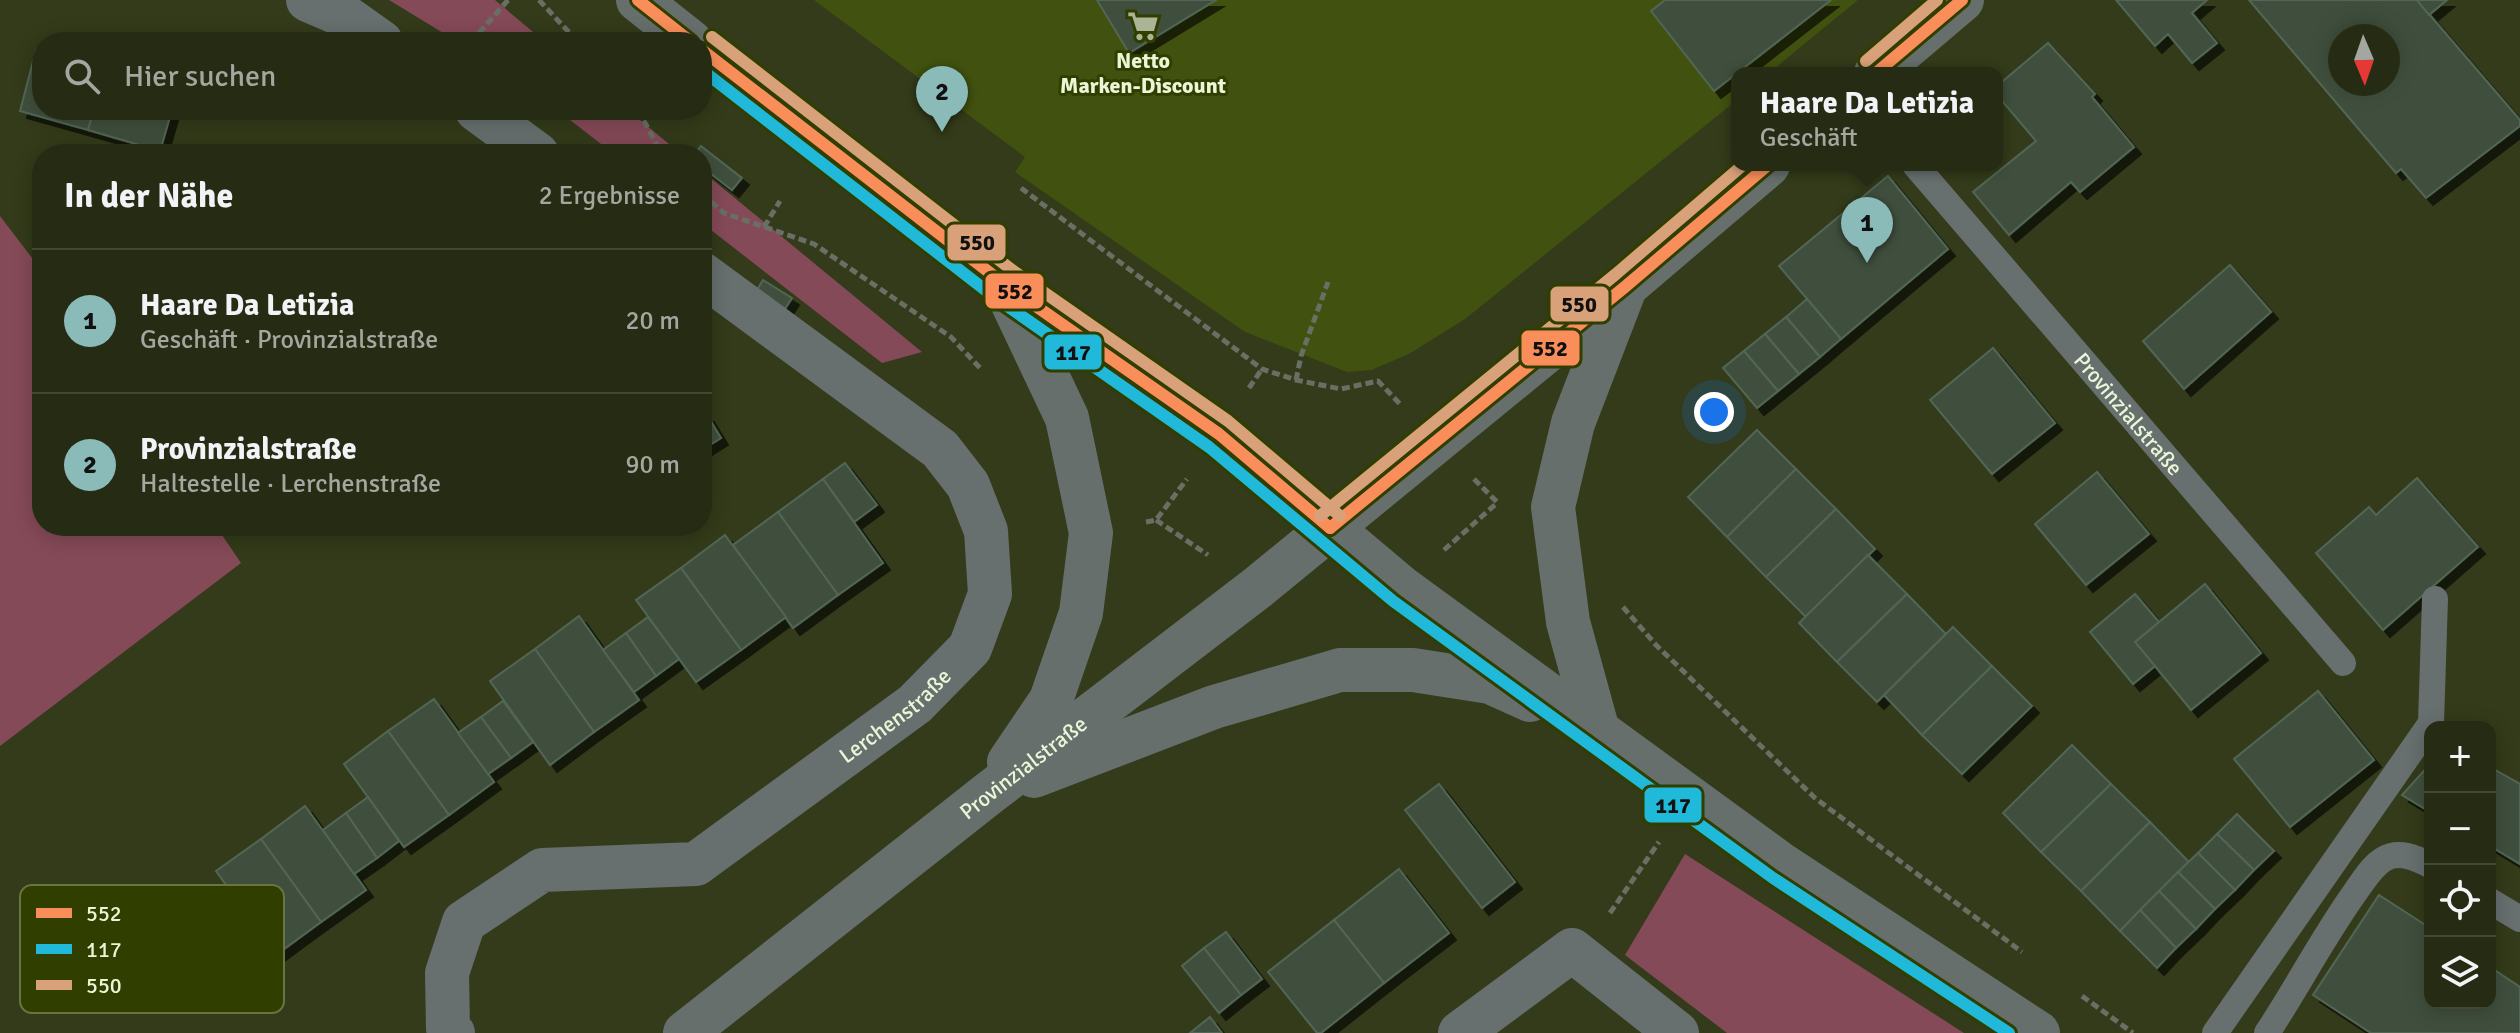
<!DOCTYPE html>
<html lang="de">
<meta charset="utf-8">
<style>
body{margin:0;font-family:Signika,sans-serif;background:#2e341d;color:#f1f3f6}
.controls{position:absolute;right:24px;bottom:24px;display:grid;overflow:hidden;border-radius:16px;box-shadow:0 4px 20px #0003}
.controls button{width:72px;height:72px;display:grid;place-items:center;padding:0;border:0;border-bottom:2px solid #424834;background:#262c14;color:#f1f3f6;font:40px sans-serif}
.compass{position:absolute;left:2328px;top:24px;width:72px;height:72px;border-radius:50%;background:#262c14;box-shadow:0 4px 20px #0003;rotate:178deg}
.you{position:absolute;left:1714px;top:412px;width:28px;height:28px;margin:-20px;border:6px solid #fff;border-radius:50%;background:#1a73e8;box-shadow:0 0 0 12px #1a73e833}
.badge{display:grid;place-items:center;width:52px;height:52px;border-radius:50%;background:#8bbbb9;color:#111;font-size:26px;font-weight:700}
.pin{position:absolute;translate:-50% -66px;filter:drop-shadow(0 2px 4px #0008)}
.pin::after{content:'';position:absolute;top:42px;width:28px;height:24px;background:inherit;clip-path:polygon(0 0,100% 0,50% 100%)}
.popup{position:absolute;left:1731px;top:67px;width:272px;height:104px;box-sizing:border-box;display:grid;place-content:center;border-radius:16px;background:#262c14;filter:drop-shadow(0 2px 6px #0005);font-size:26px;white-space:nowrap;color:#a4a7a0}
.popup b{font-size:30px;color:#f1f3f6}
.popup::after{content:'';position:absolute;left:50%;top:100%;margin-left:-16px;border:16px solid transparent;border-top-color:#262c14}
.list{margin:0;padding:0;list-style:none}
h2{display:flex;justify-content:space-between;align-items:center;height:104px;margin:0;padding:0 32px;font-size:34px}
h2 small{font-size:26px;font-weight:400;color:#a4a7a0}
.list li{display:grid;grid-template-columns:52px 1fr auto;gap:24px;align-items:center;box-sizing:border-box;height:144px;padding:0 32px;border-top:2px solid #424834}
.list b{display:block;font-size:30px;white-space:nowrap}
.list p{margin:0;font-size:26px;white-space:nowrap;color:#a4a7a0}
.list em{font-size:26px;font-style:normal;color:#a4a7a0}
.icon{flex:none;width:44px;height:44px;fill:none;stroke:currentColor;stroke-width:2;stroke-linecap:round;stroke-linejoin:round}
.map{position:relative;flex:none;width:2520px;height:1033px;overflow:hidden}
.search{position:absolute;background:#262c14;box-shadow:0 4px 20px #0003;left:32px;top:32px;width:680px;height:88px;display:flex;align-items:center;gap:20px;box-sizing:border-box;padding:0 28px;border-radius:32px;color:#a4a7a0;font-size:30px}
.panel{position:absolute;background:#262c14;box-shadow:0 4px 20px #0003;left:32px;top:144px;width:680px;height:392px;border-radius:32px}
.map>svg:first-child{display:block}
.built{fill:#41510f}
.green{fill:#854a57}
.building{fill:#3f503e;stroke:#526655;stroke-width:2;fill-rule:evenodd;filter:url(#shadow)}
.lines{fill:none;stroke-linecap:round;stroke-linejoin:round}
.path{stroke:#696f65;stroke-width:5;stroke-dasharray:8 4;stroke-linecap:butt}
.lane{stroke:#676f6f;stroke-width:26}
.street{stroke:#676f6f;stroke-width:44}
.secondary{stroke:#666f6c;stroke-width:44}
.bus-1-casing{stroke:#303e00;stroke-width:18}
.bus-2-casing{stroke:#303e00;stroke-width:18}
.bus-3-casing{stroke:#303e00;stroke-width:18}
.bus-1{stroke:#fa8e5a;stroke-width:12}
.bus-2{stroke:#20b9da;stroke-width:12}
.bus-3{stroke:#d9a179;stroke-width:12}
.labels{text-anchor:middle;stroke-width:6;stroke-linejoin:round;paint-order:stroke}
.poi-label{font-size:22px;font-weight:bold;fill:#ebf6d7;stroke:#303e00}
.street-label{font-size:22px;fill:#ebf6d7;stroke:#303e00}
.key{fill:#303e00;stroke:#687540;stroke-width:2}
.key-label{font-size:22px;fill:#ebf6d7}
.line-badge{stroke:#303e00;stroke-width:3}
.pale-badge-label{font-size:22px;text-anchor:middle;font-weight:bold;fill:#111}
</style>
<div class="map">
<svg width="2520" height="1033" viewBox="0 0 2520 1033">
<defs>
<filter id="shadow"><feDropShadow dx="7" dy="7" stdDeviation="0" flood-color="#0009"/></filter>
</defs>
<rect width="100%" height="100%" fill="#333b1a"/>
<path class="built" d="M814,0H1858L1769,73H1737V100L1465,319L1409,354L1371,370L1347,372L1245,332L1015,172L1025,157Z"/>
<g class="green">
<path d="M389,0H495L545,42H458Z"/>
<path d="M557,110H628L681,154H614Z"/>
<path d="M702,171L922,352L882,363L702,223Z"/>
<path d="M0,216L42,271V526H216L241,563L0,746Z"/>
<path d="M1685,854L1964,1033H1727L1625,955Z"/>
</g>
<g class="building">
<path d="M1097,0H1216L1129,53Z"/>
<path d="M1665,0H1831L1714,91L1651,11Z"/>
<path d="M2116,0H2207L2192,13L2217,43L2192,63L2168,34L2155,46Z"/>
<path d="M2249,0H2417L2514,113L2520,120V126L2426,198L2401,169L2396,173ZM2340,36H2388V84H2340Z"/>
<path d="M2417,0H2447L2429,15Z"/>
<path d="M2048,43L2095,94L2092,97L2134,147L2080,192L2071,182L2009,235L1973,192L2036,141L1997,95V86Z"/>
<path d="M36,50L42,51V110H94L88,130L20,111Z"/>
<path d="M94,110H172L160,151L88,130Z"/>
<path d="M335,146L341,154H324Z"/>
<path d="M701,146L742,178L732,190L702,167V154H695Z"/>
<path d="M1888,176L1948,249L1841,339L1779,266Z"/>
<path d="M2230,265L2271,312L2184,389L2143,341Z"/>
<path d="M763,280L792,298L783,312L754,295Z"/>
<path d="M1807,299L1841,339L1820,357L1786,317Z"/>
<path d="M1786,317L1820,357L1799,374L1765,334Z"/>
<path d="M1765,334L1799,374L1778,391L1744,351Z"/>
<path d="M1993,348L2055,423L1992,474L1930,400Z"/>
<path d="M1744,351L1778,391L1757,408L1723,368Z"/>
<path d="M707,415L721,438L702,450V418Z"/>
<path d="M1757,430L1796,469L1727,537L1688,497Z"/>
<path d="M845,463L877,505L854,522L823,479Z"/>
<path d="M1796,469L1836,509L1766,577L1727,537Z"/>
<path d="M2097,472L2149,534L2086,585L2035,524Z"/>
<path d="M2417,478L2478,547L2383,630L2316,553L2369,507L2376,515Z"/>
<path d="M823,479L883,563L838,595L778,512Z"/>
<path d="M1836,509L1875,549L1806,617L1766,577Z"/>
<path d="M778,512L838,595L793,628L733,545Z"/>
<path d="M725,535L786,617L741,650L681,568Z"/>
<path d="M1868,555L1907,594L1837,662L1799,623Z"/>
<path d="M681,568L741,650L696,682L636,600Z"/>
<path d="M2205,584L2261,653L2191,710L2135,642Z"/>
<path d="M1907,594L1946,634L1877,702L1837,662Z"/>
<path d="M2135,594L2159,622L2135,642L2155,666L2133,684L2090,632Z"/>
<path d="M579,616L639,700L594,732L535,649Z"/>
<path d="M648,617L679,659L656,676L626,633Z"/>
<path d="M1953,627L1992,666L1922,735L1884,695Z"/>
<path d="M626,633L656,676L634,692L603,650Z"/>
<path d="M535,649L594,732L550,765L490,681Z"/>
<path d="M1992,666L2032,706L1962,774L1922,735Z"/>
<path d="M2318,691L2374,760L2290,827L2234,759Z"/>
<path d="M434,699L494,782L449,815L388,731Z"/>
<path d="M503,701L533,742L511,758L481,717Z"/>
<path d="M481,717L511,758L488,774L458,733Z"/>
<path d="M388,731L449,815L404,847L344,764Z"/>
<path d="M2072,745L2111,784L2041,852L2003,813Z"/>
<path d="M2430,764V812L2402,795Z"/>
<path d="M2490,767L2520,784V864L2490,846Z"/>
<path d="M1439,784L1515,882L1482,908L1405,810Z"/>
<path d="M2111,784L2150,822L2081,891L2041,852Z"/>
<path d="M368,797L399,841L377,858L346,813Z"/>
<path d="M305,806L366,890L321,922L261,839Z"/>
<path d="M346,813L377,858L354,874L323,830Z"/>
<path d="M2237,814L2274,851L2254,870L2217,834Z"/>
<path d="M2150,822L2189,862L2120,931L2081,891Z"/>
<path d="M2217,834L2254,870L2235,890L2198,853Z"/>
<path d="M261,839L321,922L276,955L216,871Z"/>
<path d="M2198,853L2235,890L2215,909L2178,872Z"/>
<path d="M1399,869L1449,933L1384,983L1334,920Z"/>
<path d="M2178,872L2215,909L2196,929L2159,891Z"/>
<path d="M2159,891L2196,929L2176,948L2140,910Z"/>
<path d="M2379,895L2430,928V1003H2490V967L2520,987V1033H2371L2313,995Z"/>
<path d="M2140,910L2176,948L2157,968L2120,931Z"/>
<path d="M1334,920L1384,983L1321,1033H1317L1268,972Z"/>
<path d="M1226,932L1262,979L1241,995L1204,948Z"/>
<path d="M1204,948L1241,995L1219,1013L1182,966Z"/>
<path d="M1210,1017L1222,1033H1190Z"/>
</g>
<g class="lines">
<g class="path">
<path d="M539,0L578,42"/>
<path d="M471,42L508,0"/>
<path d="M638,110L662,154"/>
<path d="M655,110L664,113"/>
<path d="M1021,188L1262,369L1296,380L1341,389L1378,381L1400,404"/>
<path d="M702,194L724,213L814,244L951,337L980,368"/>
<path d="M764,227L780,201"/>
<path d="M1296,380L1301,356L1328,282"/>
<path d="M1249,388L1262,369"/>
<path d="M1474,479L1498,503"/>
<path d="M1156,520L1208,555"/>
<path d="M1146,522L1156,520L1187,479"/>
<path d="M1444,550L1497,503"/>
<path d="M1623,607L1656,645L1815,798L2022,952"/>
<path d="M1610,913L1659,842"/>
<path d="M2082,996L2133,1033"/>
</g>
<g class="lane">
<path id="s1" d="M1915,165L2343,663"/>
<path d="M2490,901L2520,919"/>
<path d="M2215,1033L2431,723L2435,599"/>
<path d="M2267,1033C2298,986 2323,937 2356,891C2364,880 2372,866 2384,859C2399,850 2416,858 2430,865"/>
</g>
<g class="street">
<path d="M308,0L343,15L381,42"/>
<path d="M477,110L537,154"/>
<path id="s2" d="M453,1033L448,1028L447,973L464,922L542,870L696,864L915,704L970,648L990,594L986,531L968,485L940,449L702,274"/>
<path d="M1460,1033L1572,950L1677,1033"/>
</g>
<g class="secondary">
<path d="M638,0L691,42"/>
<path d="M702,50L1003,283L1219,434L1402,588L1782,865L2038,1033"/>
<path d="M1876,73L1962,0"/>
<path d="M1004,285L1067,418L1091,533L1081,613L1051,700L1009,762"/>
<path d="M1598,731L1568,622L1553,507L1573,423L1625,288"/>
<path d="M1034,776L1214,707L1340,670H1413L1490,682L1530,700"/>
<path id="s3" d="M685,1033L988,794L1257,588L1626,286L1768,165"/>
</g>
<defs>
<g id="bus-1">
<path d="M638,0L691,42"/>
<path d="M702,50L1003,283L1219,434L1330,528"/>
<path d="M1876,73L1962,0"/>
<path d="M1330,528L1626,286L1768,165"/>
</g>
<path id="bus-2" d="M702,70L993,296L1209,447L1393,601L1773,878L2009,1033"/>
<g id="bus-3">
<path d="M712,37L1012,270L1228,421L1340,516"/>
<path d="M1866,61L1937,0"/>
<path d="M1320,516L1616,274L1743,165"/>
</g>
</defs>
<use href="#bus-1" class="bus-1-casing"/>
<use href="#bus-2" class="bus-2-casing"/>
<use href="#bus-3" class="bus-3-casing"/>
<use href="#bus-1" class="bus-1"/>
<use href="#bus-2" class="bus-2"/>
<use href="#bus-3" class="bus-3"/>
</g>
<defs>
<symbol id="supermarket-bare" viewBox="-9 -9 18 18"><path d="M-6-5.5h2.5l.6 2H6L4.5 2H-2.5L-4.4-4H-6ZM-1.5 3.2a1.3 1.3 0 1 0 .1 0ZM3 3.2a1.3 1.3 0 1 0 .1 0Z" fill="#abb595" stroke="#303e00" stroke-width="2.5" paint-order="stroke"/></symbol>
</defs>
<g fill-rule="evenodd">
<use href="#supermarket-bare" x="1121" y="4" width="44" height="44"/>
</g>
<g class="labels">
<g class="poi-label">
<text x="1143" y="68">Netto<tspan x="1143" dy="25">Marken-Discount</tspan></text>
</g>
<g class="street-label">
<text dy="8" stroke="none"><textPath href="#s1" startOffset="328">Provinzialstraße</textPath></text>
<text dy="8" stroke="none"><textPath href="#s2" startOffset="612">Lerchenstraße</textPath></text>
<text dy="8" stroke="none"><textPath href="#s3" startOffset="430">Provinzialstraße</textPath></text>
</g>
</g>
<rect x="20" y="885" width="264" height="128" rx="12" class="key"/>
<rect x="36" y="908" width="36" height="10" fill="#fa8e5a"/>
<rect x="36" y="944" width="36" height="10" fill="#20b9da"/>
<rect x="36" y="980" width="36" height="10" fill="#d9a179"/>
<g class="key-label">
<text x="86" y="921">552</text>
<text x="86" y="957">117</text>
<text x="86" y="993">550</text>
</g>
<g class="line-badge">
<rect x="946" y="223" width="61" height="39" rx="8" fill="#d9a179"/>
<rect x="984" y="272" width="61" height="38" rx="8" fill="#fa8e5a"/>
<rect x="1549" y="285" width="61" height="38" rx="8" fill="#d9a179"/>
<rect x="1520" y="329" width="61" height="38" rx="8" fill="#fa8e5a"/>
<rect x="1043" y="333" width="60" height="38" rx="8" fill="#20b9da"/>
<rect x="1643" y="786" width="60" height="38" rx="8" fill="#20b9da"/>
</g>
<g class="pale-badge-label">
<text x="977" y="250">550</text>
<text x="1015" y="299">552</text>
<text x="1579" y="312">550</text>
<text x="1550" y="356">552</text>
<text x="1073" y="360">117</text>
<text x="1673" y="813">117</text>
</g>
</svg>
<div class="controls">
<button>+</button>
<button>−</button>
<button><svg class="icon" aria-label="locate" viewBox="0 0 24 24"><circle cx="12" cy="12" r="6"/><path d="M12 2v4M12 18v4M2 12h4M18 12h4"/></svg></button>
<button><svg class="icon" aria-label="layers" viewBox="0 0 24 24"><path d="M12 4l9 5-9 5-9-5zM3 14l9 5 9-5"/></svg></button>
</div>
<svg class="compass" viewBox="-18 -18 36 36"><path d="M0-13l5 13h-10z" fill="#e53935"/><path d="M0 13l5-13h-10z" fill="#a4a7a0"/></svg>
<div class="you"></div>
<div class="pin badge" style="left:1867px;top:263px">1</div>
<div class="popup"><b>Haare Da Letizia</b>Geschäft</div>
<div class="pin badge" style="left:942px;top:132px">2</div>
<div class="search"><svg class="icon" aria-label="search" viewBox="0 0 24 24"><circle cx="10" cy="10" r="6"/><path d="M15 15l6 6"/></svg>Hier suchen</div>
<section class="panel">
<h2>In der Nähe<small>2 Ergebnisse</small></h2>
<ul class="list">
<li><span class="badge">1</span><div><b>Haare Da Letizia</b><p>Geschäft · Provinzialstraße</p></div><em>20 m</em></li>
<li><span class="badge">2</span><div><b>Provinzialstraße</b><p>Haltestelle · Lerchenstraße</p></div><em>90 m</em></li>
</ul>
</section>
</div>
